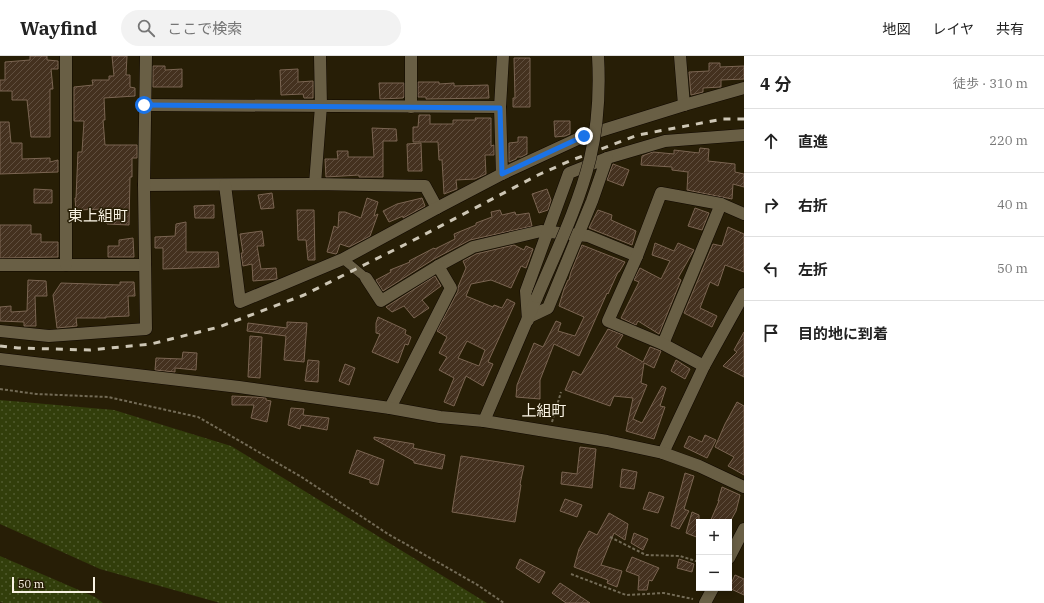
<!DOCTYPE html>
<html lang="ja">
<meta charset="utf-8">
<style>
body{margin:0;font-family:"IBM Plex Serif","Noto Sans JP",serif;background:#f2f2f2;color:#222}
.controls{position:absolute;right:12px;bottom:12px;display:grid;overflow:hidden;border-radius:0px;box-shadow:0 2px 6px #0003}
.controls button{width:36px;height:36px;display:grid;place-items:center;padding:0;border:0;border-bottom:1px solid #e0e0e0;background:#fff;color:#222;font:20px sans-serif}
.scale{position:absolute;left:12px;bottom:10px;width:83px;box-sizing:border-box;padding-left:4px;border:2px solid #f9f3e4;border-top:0;font-size:11px;line-height:14px;white-space:nowrap;color:#f9f3e4;-webkit-text-stroke:3px #271e06;paint-order:stroke}
.stop{position:absolute;width:12px;height:12px;margin:-9px;border:3px solid #1a73e8;border-radius:50%;background:#fff}
.stop.end{background:#1a73e8;border-color:#fff;box-shadow:0 1px 4px #0008}
.list{margin:0;padding:0;list-style:none}
h2{display:flex;justify-content:space-between;align-items:center;height:52px;margin:0;padding:0 16px;font-size:17px}
h2 small{font-size:13px;font-weight:400;color:#767676}
.list li{display:grid;grid-template-columns:26px 1fr auto;gap:12px;align-items:center;box-sizing:border-box;height:64px;padding:0 16px;border-top:1px solid #e0e0e0}
.list b{display:block;font-size:15px;white-space:nowrap}
.list em{font-size:13px;font-style:normal;color:#767676}
.icon{flex:none;width:22px;height:22px;fill:none;stroke:currentColor;stroke-width:2;stroke-linecap:round;stroke-linejoin:round}
.map{position:relative;flex:none;width:744px;height:547px;overflow:hidden}
header{display:flex;align-items:center;gap:24px;box-sizing:border-box;height:56px;padding:0 20px;background:#fff;border-bottom:1px solid #e0e0e0}
header strong{font-size:19px}
nav{display:flex;gap:22px;margin-inline-start:auto;font-size:14px}
.search{width:280px;height:36px;background:#f2f2f2;display:flex;align-items:center;gap:10px;box-sizing:border-box;padding:0 14px;border-radius:22px;color:#767676;font-size:15px}
main{display:flex}
aside{flex:1;background:#fff}
.map>svg:first-child{display:block}
.grass{fill:url(#grass-dots)}
.building{fill:url(#building-hatch);stroke:#7b6552;fill-rule:evenodd}
.lines{fill:none;stroke-linecap:round;stroke-linejoin:round}
.pedestrian-casing{stroke:#100800;stroke-width:10}
.minor-casing{stroke:#100800;stroke-width:13}
.tertiary-casing{stroke:#100800;stroke-width:13}
.path{stroke:#736b56;stroke-width:2;stroke-dasharray:3 2;stroke-linecap:butt}
.pedestrian{stroke:#695f45;stroke-width:9}
.minor{stroke:#695f45;stroke-width:12}
.tertiary{stroke:#695f45;stroke-width:12}
.rail{stroke:#cdc6b5;stroke-width:3;stroke-dasharray:7 7;stroke-linecap:butt}
.tertiary-bridge-casing{stroke:#100800;stroke-width:13;stroke-linecap:butt}
.tertiary-bridge{stroke:#695f45;stroke-width:12}
.route{stroke:#1a73e8;stroke-width:5}
.labels{text-anchor:middle;stroke-width:3;stroke-linejoin:round;paint-order:stroke}
.neighbourhood-label{font-size:15px;fill:#f9f3e4;stroke:#271e06}
</style>
<header>
<strong>Wayfind</strong>
<div class="search"><svg class="icon" aria-label="search" viewBox="0 0 24 24"><circle cx="10" cy="10" r="6"/><path d="M15 15l6 6"/></svg>ここで検索</div>
<nav><a>地図</a><a>レイヤ</a><a>共有</a></nav>
</header>
<main>
<div class="map">
<svg width="744" height="547" viewBox="0 0 744 547">
<defs>
<pattern id="grass-dots" width="8" height="8" patternUnits="userSpaceOnUse"><rect width="8" height="8" fill="#323e0b"/><path d="M2 2h.1M6 6h.1" fill="none" stroke="#505a2e" stroke-width="1.8" stroke-linecap="round"/></pattern>
<pattern id="building-hatch" width="6" height="6" patternUnits="userSpaceOnUse"><rect width="6" height="6" fill="#44311f"/><path d="M-1 1l2-2M0 6l6-6M5 7l2-2" fill="none" stroke="#604f3f"/></pattern>
</defs>
<rect width="100%" height="100%" fill="#271e06"/>
<g class="grass">
<path d="M0,344L114,354L231,390L487,547H220L100,513L0,468Z"/>
<path d="M0,500L95,541L103,547H4L0,546Z"/>
</g>
<g class="building">
<path d="M30,0H47V4L58,5V13H51L53,33H50V81H31L27,44H12V35H0V24H5V6L30,4Z"/>
<path d="M112,0H127L126,19H130V31L135,32V40L104,42L105,64H103L105,89H137V102H132V121H130L129,169L107,168L106,153L76,154L75,142H76L78,96H82L84,65H74V31L93,29L92,24H109V20H114Z"/>
<path d="M514,2H530V51H513V42H515Z"/>
<path d="M709,7H720V11L744,10V23L721,24V31L703,32V36L691,39L689,16L709,15Z"/>
<path d="M153,10H165V14L182,13V31H153Z"/>
<path d="M298,13V26L313,25V42H304L303,38L281,39L280,14Z"/>
<path d="M418,26H439V28L454,27V30L488,29L489,42L426,43V41H418Z"/>
<path d="M379,27H404V41L403,42L380,43Z"/>
<path d="M419,59H430V68H453V64H476L475,62H491V90L494,89V99H485L486,118L475,123L456,124L457,133L444,138L442,104H439L438,86H413V71H418Z"/>
<path d="M554,65H570V78L565,80L555,81Z"/>
<path d="M0,66H9L11,87H22V103L50,102V106L58,104V116L0,118Z"/>
<path d="M372,72L396,73L397,85H383V121H359V119L326,121L325,103H338L337,95H348V101H374Z"/>
<path d="M518,81H527V98L521,101H517L516,103L509,106V87L518,86Z"/>
<path d="M421,87L422,115H408L407,88Z"/>
<path d="M700,92L709,93L708,105L735,108V116L744,118V131L733,128L732,143L687,134L688,116L672,114V111L641,109L642,100L653,96L674,98V94L699,97Z"/>
<path d="M613,108L629,114L623,130L607,124Z"/>
<path d="M34,133L52,134V147H34Z"/>
<path d="M547,133L551,144L548,154L539,157L532,138Z"/>
<path d="M272,137L274,152L261,153L258,139Z"/>
<path d="M367,142L378,146L374,160L378,158L370,180L349,191L340,188L337,197L336,198L327,196L334,170L338,172L339,156H345L361,162Z"/>
<path d="M422,142L425,150L403,162V160L389,166L383,155L397,148Z"/>
<path d="M214,149V162H195L194,150Z"/>
<path d="M695,152L709,157L702,174L688,170Z"/>
<path d="M297,154H314L315,204H308L306,184H298Z"/>
<path d="M500,154L502,159L515,156L516,159L529,157L532,170L470,184L434,203L383,235L376,224L391,216L390,214L410,206L409,205L434,192L435,193L455,183L454,178L476,169V167L492,161L491,156Z"/>
<path d="M598,154L612,159L611,164L636,175L632,189L589,172Z"/>
<path d="M186,166V196H218L219,211L163,213V192H155V181L175,180L176,168Z"/>
<path d="M0,169H31V178H41V186H58V201L0,202Z"/>
<path d="M728,171L744,178V216L725,209L718,230L710,226L700,252L717,260L712,271L684,257L713,188L722,190Z"/>
<path d="M262,175L264,190H257L261,213L276,212L277,223L253,225L252,208L243,210L241,197H243L240,178Z"/>
<path d="M133,182L134,201H108V190H119V184Z"/>
<path d="M655,187L674,195L678,187L694,194L678,222L681,224L659,278L638,265L636,269L621,262L639,226L634,224L640,212L661,223L670,205L652,199Z"/>
<path d="M514,189L524,194L526,190L533,193L526,212L521,210L511,232L491,224L471,228L466,240L493,251L494,249L502,252L507,243L515,247L488,306L493,308L483,330L466,320L454,350L444,346L454,322L439,314L447,301L439,297L447,281L437,275L458,235V231L466,212L463,205L476,198ZM467,285L485,294L479,310L458,302Z"/>
<path d="M582,189L625,206L619,216H618L608,238L607,237L579,300L554,288L540,324V343L516,341L517,329L534,287L543,291L556,265L561,267L558,275L575,280L584,261L559,250L564,233L568,224H569L571,216Z"/>
<path d="M435,220L441,230L422,244L429,252L414,262L404,250L392,256L386,251Z"/>
<path d="M28,224L46,225L47,240H35L36,270H24V266L0,265V251L11,250V256L27,255Z"/>
<path d="M120,226H134L135,240H128L129,260L106,261V262H76L77,270L57,272L53,239L61,227L120,229Z"/>
<path d="M378,261L406,274L405,278L411,281L408,289L405,288L398,307L372,296L380,278L376,277V267Z"/>
<path d="M287,266L307,267L304,306L284,304L286,280L247,275L248,267L287,272Z"/>
<path d="M608,273L623,279L616,291L643,306L650,291L661,295L654,312L644,307L641,327L647,329L633,363L642,367L662,330L666,332L660,350L665,351L654,383L626,375L633,342L614,340L610,350L565,334L573,315L581,319Z"/>
<path d="M744,276V321L723,310L737,296L734,294Z"/>
<path d="M250,280L262,281L260,322L248,321Z"/>
<path d="M183,296L197,297L196,314L175,312V316L155,314L156,302L182,303Z"/>
<path d="M308,304L319,305L318,326L305,325Z"/>
<path d="M676,304L690,313L685,323L671,315Z"/>
<path d="M345,308L355,312L349,329L339,325Z"/>
<path d="M232,340L254,341L266,342V344L271,345L267,366L251,362L254,349H232Z"/>
<path d="M737,346L744,350V419L728,410L734,401L715,391L725,368Z"/>
<path d="M291,352L304,353L303,359L329,362L327,374L301,369L300,373L288,369Z"/>
<path d="M705,379L716,384L707,402L684,391L689,380L702,386Z"/>
<path d="M374,381L414,388L413,392L445,399L442,413L414,407V405L374,383Z"/>
<path d="M580,391L596,393L592,432L561,428L562,416L577,418Z"/>
<path d="M357,394L384,404L378,429L370,427V424L349,417Z"/>
<path d="M461,400L524,410L520,428L521,429L515,466L452,456Z"/>
<path d="M622,413L637,416L634,433L620,431Z"/>
<path d="M685,417L694,420L684,453L689,455L679,473L671,470Z"/>
<path d="M722,431L740,439L736,455L730,466H710L719,445H718Z"/>
<path d="M649,436L664,441L658,457L643,453Z"/>
<path d="M565,443L582,449L577,461L560,455Z"/>
<path d="M692,456L699,459V482L686,477Z"/>
<path d="M609,457L628,468L625,484L614,477L601,509L622,515L617,531L607,527L608,524L574,511L579,493L589,475L597,479Z"/>
<path d="M634,477L648,483L643,494L631,487Z"/>
<path d="M632,501L659,512L652,525L649,524L647,534H638L639,520L626,515Z"/>
<path d="M520,503L545,516L539,527L516,512Z"/>
<path d="M679,503L694,508L692,516L677,512Z"/>
<path d="M735,519L744,523V539L729,532Z"/>
<path d="M560,527L590,547H566L552,537Z"/>
</g>
<g class="lines">
<defs>
<path id="pedestrian" d="M343,203L366,222"/>
<g id="minor">
<path d="M680,0L684,49"/>
<path d="M144,49L500,51"/>
<path d="M411,51V0"/>
<path d="M607,102L665,85L744,79"/>
<path d="M502,118L500,51L503,0"/>
<path d="M315,128L321,50L320,0"/>
<path d="M144,129L315,128L425,130L437,152"/>
<path d="M225,129L240,246L343,203L437,152L502,118L584,80L684,49L744,32"/>
<path d="M0,209H145"/>
<path d="M66,209V0"/>
<path d="M438,210L473,191L541,175L588,180L637,200"/>
<path d="M366,222L381,245L438,210L451,232L390,352"/>
<path d="M528,264L526,235L569,117L607,102L592,145L548,252L529,261"/>
<path d="M0,275L49,280L146,273L144,129L146,0"/>
<path d="M663,288L721,148"/>
<path d="M704,310L663,288L608,265L637,200L661,137L721,148L744,158"/>
<path d="M663,397L704,310L744,238"/>
</g>
<g id="tertiary">
<path d="M0,303L239,331L390,352L440,361L484,365L607,385L663,397L699,410L744,431"/>
<path d="M484,365L537,241"/>
<path d="M729,502L744,473"/>
<path d="M705,547L713,532"/>
</g>
</defs>
<use href="#pedestrian" class="pedestrian-casing"/>
<use href="#minor" class="minor-casing"/>
<use href="#tertiary" class="tertiary-casing"/>
<g class="path">
<path d="M0,333L36,338L108,341L198,361L300,420L388,478L476,528L504,547"/>
<path d="M552,366L561,336"/>
<path d="M610,481L646,499L680,500L699,506"/>
<path d="M571,518L626,539L664,537L693,543"/>
</g>
<use href="#pedestrian" class="pedestrian"/>
<use href="#minor" class="minor"/>
<use href="#tertiary" class="tertiary"/>
<path class="rail" d="M0,290L18,292L90,294L151,288L219,271L304,239L410,186L538,119L572,104L638,79L723,63H744"/>
<defs>
<path id="tertiary-bridge" d="M537,241C556,196 578,151 590,103C598,69 600,35 598,0"/>
</defs>
<use href="#tertiary-bridge" class="tertiary-bridge-casing"/>
<use href="#tertiary-bridge" class="tertiary-bridge"/>
</g>
<g class="lines">
<path class="route" d="M144,49L500,52L502,118L584,80"/>
</g>
<g class="labels">
<g class="neighbourhood-label">
<text x="98" y="165">東上組町</text>
<text x="544" y="360">上組町</text>
</g>
</g>
</svg>
<div class="controls">
<button>+</button>
<button>−</button>
</div>
<div class="scale">50 m</div>
<div class="stop" style="left:144px;top:49px"></div>
<div class="stop end" style="left:584px;top:80px"></div>
</div>
<aside>
<h2>4 分<small>徒歩 · 310 m</small></h2>
<ul class="list">
<li><svg class="icon" aria-label="ahead" viewBox="0 0 24 24"><path d="M12 20V5M6 11l6-6 6 6"/></svg><div><b>直進</b></div><em>220 m</em></li>
<li><svg class="icon" aria-label="right" viewBox="0 0 24 24"><path d="M7 20v-9h11M14 6l5 5-5 5"/></svg><div><b>右折</b></div><em>40 m</em></li>
<li><svg class="icon" aria-label="left" viewBox="0 0 24 24"><path d="M17 20v-9H6M10 6l-5 5 5 5"/></svg><div><b>左折</b></div><em>50 m</em></li>
<li><svg class="icon" aria-label="arrive" viewBox="0 0 24 24"><path d="M6 21V4h12l-3 4 3 4H6"/></svg><div><b>目的地に到着</b></div></li>
</ul>
</aside>
</main>
